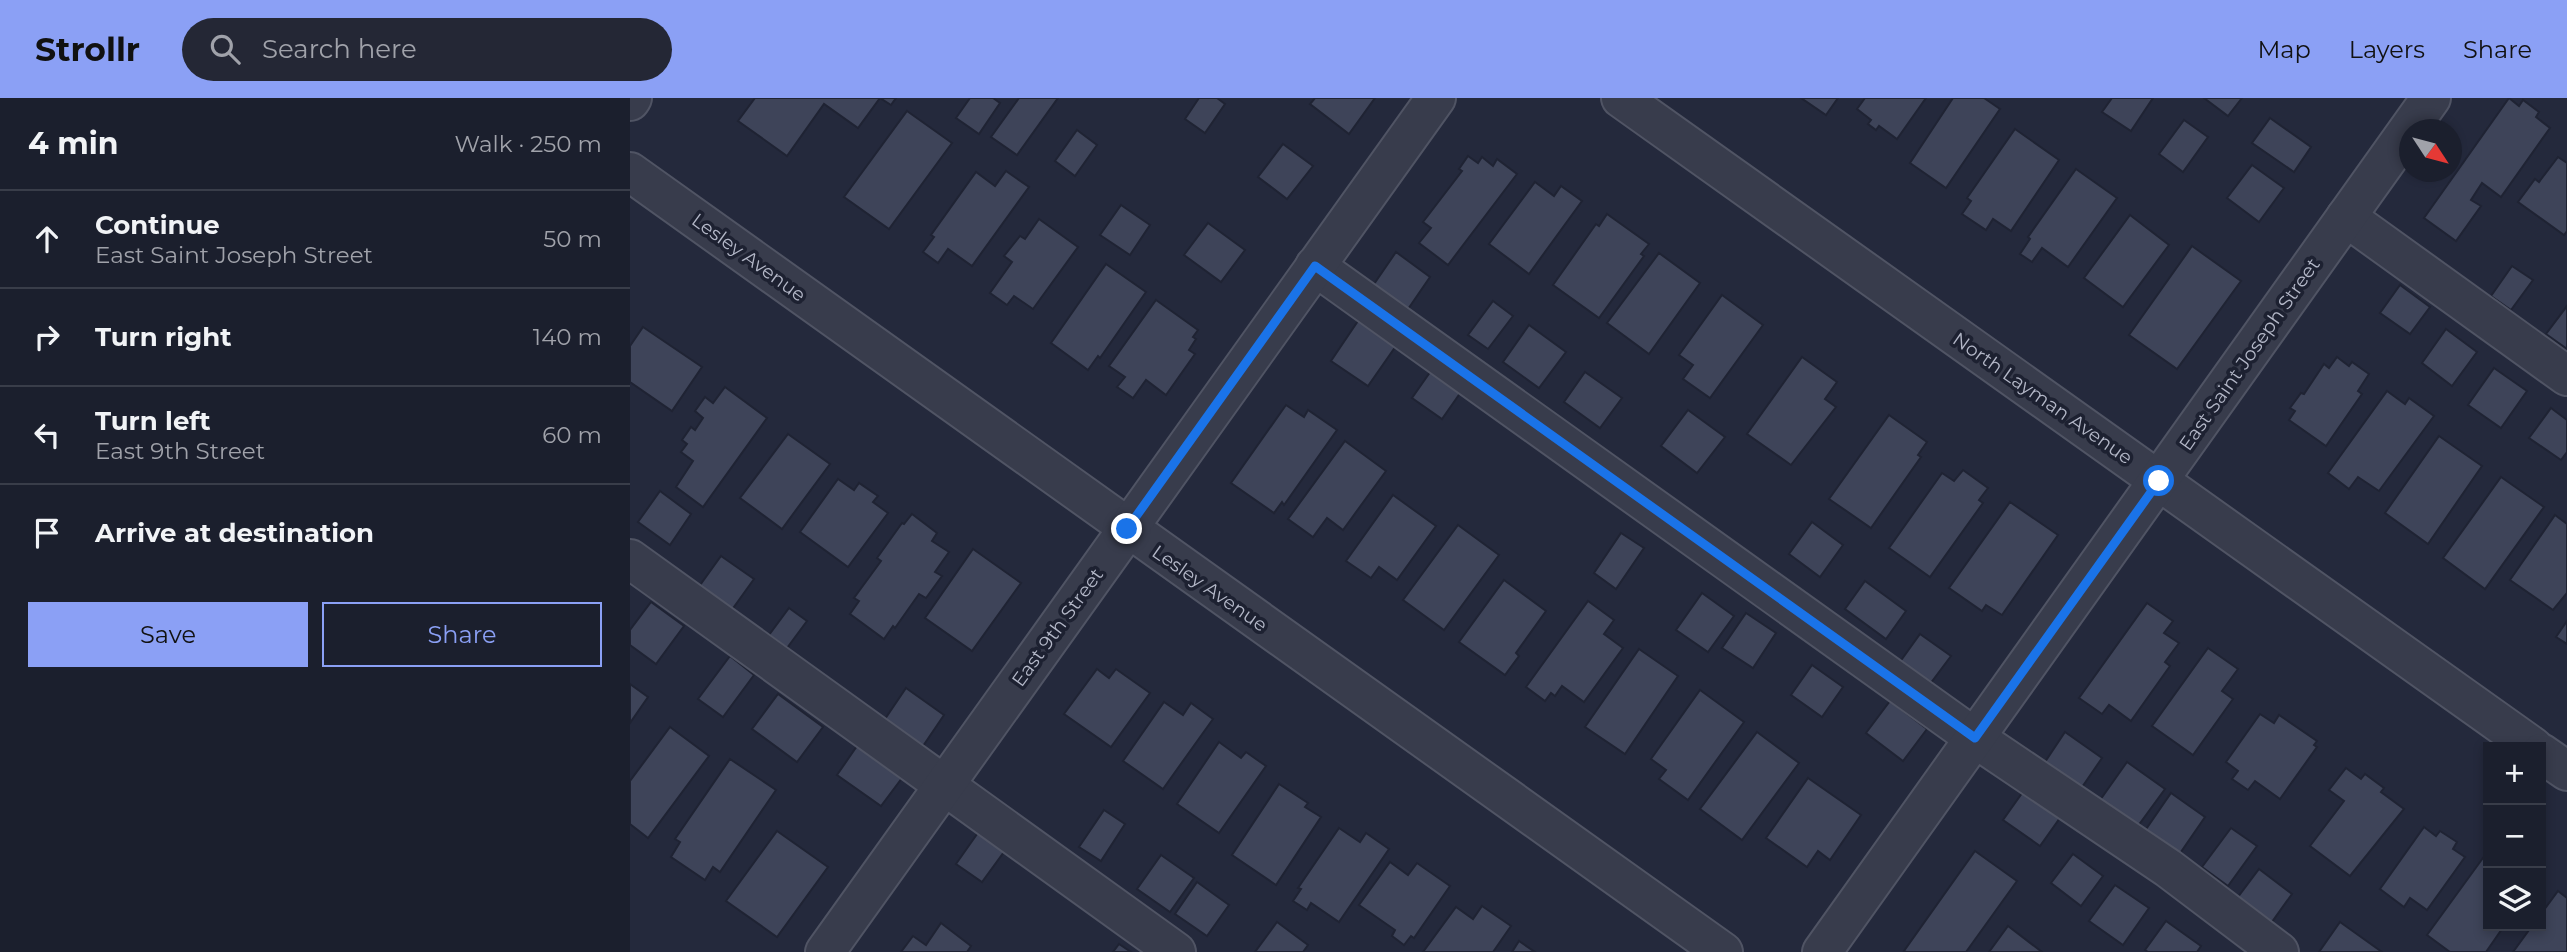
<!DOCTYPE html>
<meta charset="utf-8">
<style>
body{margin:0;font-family:Montserrat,sans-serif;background:#242735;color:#f1f3f6}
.controls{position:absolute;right:21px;bottom:21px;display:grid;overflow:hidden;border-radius:0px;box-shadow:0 4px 10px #0003}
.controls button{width:63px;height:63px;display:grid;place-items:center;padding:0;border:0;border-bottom:2px solid #393d49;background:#1b1f2d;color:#f1f3f6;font:35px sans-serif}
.compass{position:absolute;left:1769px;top:21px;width:63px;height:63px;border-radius:50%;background:#1b1f2d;box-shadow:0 4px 10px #0003;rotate:126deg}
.stop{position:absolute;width:21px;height:21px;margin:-16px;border:5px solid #1a73e8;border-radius:50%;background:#fff}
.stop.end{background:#1a73e8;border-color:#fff;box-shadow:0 2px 7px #0008}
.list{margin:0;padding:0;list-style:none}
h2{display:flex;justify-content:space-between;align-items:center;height:91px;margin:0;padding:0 28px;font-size:30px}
h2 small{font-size:23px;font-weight:400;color:#a0a2aa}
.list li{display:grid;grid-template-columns:46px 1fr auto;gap:21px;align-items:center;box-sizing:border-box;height:98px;padding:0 28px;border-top:2px solid #393d49}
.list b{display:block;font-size:26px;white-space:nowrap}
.list p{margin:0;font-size:23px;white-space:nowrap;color:#a0a2aa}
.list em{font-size:23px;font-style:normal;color:#a0a2aa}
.actions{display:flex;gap:14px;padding:21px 28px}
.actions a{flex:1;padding:16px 0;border:2px solid #8ba0f5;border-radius:0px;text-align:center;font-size:24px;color:#8ba0f5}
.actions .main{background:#8ba0f5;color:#111}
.icon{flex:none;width:38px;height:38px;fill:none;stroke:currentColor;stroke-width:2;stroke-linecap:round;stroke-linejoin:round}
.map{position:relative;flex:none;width:1937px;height:854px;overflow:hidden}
header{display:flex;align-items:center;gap:42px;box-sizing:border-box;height:98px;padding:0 35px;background:#8ba0f5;color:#111}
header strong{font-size:33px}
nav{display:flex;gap:38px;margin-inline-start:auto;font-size:24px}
.search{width:490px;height:63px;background:#242735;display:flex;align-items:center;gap:18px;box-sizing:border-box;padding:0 24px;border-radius:38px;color:#a0a2aa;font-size:26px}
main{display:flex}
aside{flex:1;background:#1b1f2d}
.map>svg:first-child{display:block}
.building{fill:#3e4459;stroke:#1f2333;stroke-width:2}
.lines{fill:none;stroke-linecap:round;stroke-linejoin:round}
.minor-casing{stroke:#505464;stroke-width:42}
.minor{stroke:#383c4c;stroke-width:38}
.route{stroke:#1a73e8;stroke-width:9}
.labels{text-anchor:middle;stroke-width:7;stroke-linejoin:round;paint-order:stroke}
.street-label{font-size:19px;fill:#b3b7c7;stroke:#1d2131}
</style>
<header>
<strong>Strollr</strong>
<div class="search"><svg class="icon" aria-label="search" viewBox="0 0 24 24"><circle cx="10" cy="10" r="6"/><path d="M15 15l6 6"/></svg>Search here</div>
<nav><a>Map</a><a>Layers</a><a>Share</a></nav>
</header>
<main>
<aside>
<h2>4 min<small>Walk · 250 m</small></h2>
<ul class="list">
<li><svg class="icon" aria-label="ahead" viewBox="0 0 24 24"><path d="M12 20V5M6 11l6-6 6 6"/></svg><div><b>Continue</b><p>East Saint Joseph Street</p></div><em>50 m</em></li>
<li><svg class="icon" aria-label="right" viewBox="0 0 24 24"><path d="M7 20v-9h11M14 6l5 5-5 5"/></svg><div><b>Turn right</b></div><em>140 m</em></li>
<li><svg class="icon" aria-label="left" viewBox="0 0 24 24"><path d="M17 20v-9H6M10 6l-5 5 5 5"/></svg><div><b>Turn left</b><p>East 9th Street</p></div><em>60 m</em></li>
<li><svg class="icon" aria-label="arrive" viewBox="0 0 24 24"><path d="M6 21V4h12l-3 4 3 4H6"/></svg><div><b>Arrive at destination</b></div></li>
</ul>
<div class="actions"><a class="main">Save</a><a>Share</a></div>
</aside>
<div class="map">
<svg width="1937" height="854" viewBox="0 0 1937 854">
<rect width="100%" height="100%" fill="#24293c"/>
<g class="building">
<path d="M125,0H250L228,30L194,6L157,58L108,23Z"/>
<path d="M250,0H266L261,7Z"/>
<path d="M340,0H363L370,5L349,36L326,20Z"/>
<path d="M389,0H428L387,57L361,39Z"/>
<path d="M569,0H587L595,6L575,35L555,21Z"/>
<path d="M685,0H745L719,36L680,6Z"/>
<path d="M1171,0H1208L1196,17Z"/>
<path d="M1235,0H1296L1267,41L1249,28L1246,32L1238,26L1241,22L1227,11Z"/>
<path d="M1323,0H1354L1370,11L1316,90L1280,65Z"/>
<path d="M1482,0H1523L1501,33L1472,14Z"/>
<path d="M1574,0H1612L1598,18Z"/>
<path d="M1879,0L1889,8L1893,2L1909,14L1906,19L1920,30L1871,99L1852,85L1841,102L1851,108L1826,143L1794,120Z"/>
<path d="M277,13L322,45L259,131L214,99Z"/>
<path d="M1640,20L1681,49L1664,74L1622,45Z"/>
<path d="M1554,22L1578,39L1553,74L1529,56Z"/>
<path d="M1385,31L1429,62L1381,133L1363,121L1356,132L1332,116L1341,103L1337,100Z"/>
<path d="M447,32L467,47L445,78L425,63Z"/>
<path d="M653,46L683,68L657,101L628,79Z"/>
<path d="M838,58L848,65L852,59L863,68L867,61L887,76L818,167L789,145L801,130L793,124L832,73L829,71Z"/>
<path d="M1928,59L1937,65V133L1934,137L1888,104L1905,81L1909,84Z"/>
<path d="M1622,67L1654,90L1629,124L1597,100Z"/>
<path d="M1446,71L1487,100L1438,169L1412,150L1402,164L1390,156L1400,141L1398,139Z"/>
<path d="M376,73L399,89L342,168L318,151L308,165L293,154L304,139L301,137L346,74L365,88Z"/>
<path d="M905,84L924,98L931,88L952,103L899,176L859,146Z"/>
<path d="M491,107L520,127L500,157L470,137Z"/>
<path d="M977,116L1019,146L1011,156L1014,158L969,220L923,187L966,126L969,128Z"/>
<path d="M1500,117L1539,147L1493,209L1454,180Z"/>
<path d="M409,121L448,149L403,211L384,198L377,207L360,195L382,164L374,158L390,138L395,141Z"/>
<path d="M578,125L615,152L591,184L554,157Z"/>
<path d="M1562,148L1611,183L1547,271L1499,237Z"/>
<path d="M766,154L800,179L776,214L742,189Z"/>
<path d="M1029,155L1070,185L1019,256L977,225Z"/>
<path d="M476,166L516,194L470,260L468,258L458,272L421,245Z"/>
<path d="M1882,168L1903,182L1881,212L1861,198Z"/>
<path d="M1770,187L1800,209L1780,236L1750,215Z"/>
<path d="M1092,197L1133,227L1080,300L1053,281L1063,267L1049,257Z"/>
<path d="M526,202L568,232L563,239L566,241L559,252L565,256L536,297L516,282L503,300L487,289L495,279L479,268Z"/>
<path d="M863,203L883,218L858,251L838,237Z"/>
<path d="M1937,208V251L1916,236Z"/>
<path d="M730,220L768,245L738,288L701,263Z"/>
<path d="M899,227L936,254L909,290L873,264Z"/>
<path d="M13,229L72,269L42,313L0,284V248Z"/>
<path d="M1816,231L1847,254L1822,288L1792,265Z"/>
<path d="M1172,259L1207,284L1195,301L1206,309L1161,367L1117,336Z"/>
<path d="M1707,259L1719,268L1722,264L1739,276L1728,293L1732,296L1696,348L1659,322L1665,313L1660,310L1671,295L1674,296L1694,266L1699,270Z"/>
<path d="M803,270L833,291L812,321L782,300Z"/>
<path d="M1864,270L1897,293L1871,330L1838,307Z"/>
<path d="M955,274L992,300L970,330L934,304Z"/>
<path d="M95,289L137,320L73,409L46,389L63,363L51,354L57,346L52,342L61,329L65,332L73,320L65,313L75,299L83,305Z"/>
<path d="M1757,293L1775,306L1779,300L1804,318L1749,393L1728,379L1719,391L1698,375Z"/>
<path d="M656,307L674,319L678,312L707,332L654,407L652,404L644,415L601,385Z"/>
<path d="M1921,310L1937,322V354L1931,362L1899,340Z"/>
<path d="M1058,312L1095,339L1067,375L1031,348Z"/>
<path d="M1259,317L1297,344L1288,357L1291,359L1241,430L1199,401Z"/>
<path d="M158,336L200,366L152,431L110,400Z"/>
<path d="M1809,338L1852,368L1798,446L1755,415Z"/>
<path d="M715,343L756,373L713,432L697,420L683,439L658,421Z"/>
<path d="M1333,372L1358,390L1349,402L1353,405L1300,479L1259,450L1312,375L1324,383Z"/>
<path d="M1871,379L1914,409L1855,491L1813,460Z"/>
<path d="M208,381L224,392L229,385L248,398L243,404L258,415L218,469L170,434Z"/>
<path d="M30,393L61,416L40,447L8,424Z"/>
<path d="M763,397L806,428L767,482L749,469L741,480L716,463Z"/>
<path d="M1380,404L1428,437L1372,517L1356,507L1352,513L1319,490Z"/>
<path d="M282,416L307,435L302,443L319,454L305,474L312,478L296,500L289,496L265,530L263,528L254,541L220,516L229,503L224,500L251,463L247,460L272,425L274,426Z"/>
<path d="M1925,417L1937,426V495L1923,512L1880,482Z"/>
<path d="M1182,424L1213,447L1190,479L1159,456Z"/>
<path d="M828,427L869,457L814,532L773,502Z"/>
<path d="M991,435L1014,450L986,491L964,475Z"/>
<path d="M343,451L391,485L342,553L295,520Z"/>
<path d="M91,458L124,481L101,513L68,490Z"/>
<path d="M874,482L916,513L886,555L889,558L875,577L829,544Z"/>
<path d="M1235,483L1276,513L1256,541L1215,511Z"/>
<path d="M1072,495L1104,518L1078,554L1046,532Z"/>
<path d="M958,503L984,522L974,536L993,550L954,604L932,588L925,598L921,595L915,603L896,589Z"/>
<path d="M21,504L54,528L26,566L0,547V532Z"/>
<path d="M1517,505L1543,523L1534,535L1549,545L1535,564L1540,568L1501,623L1479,607L1472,616L1449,600Z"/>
<path d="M159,510L177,523L157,550L139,537Z"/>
<path d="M1116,515L1146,535L1123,570L1092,550Z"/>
<path d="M1937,523V546L1926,539Z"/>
<path d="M1290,536L1321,558L1297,590L1267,568Z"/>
<path d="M1578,550L1608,571L1592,593L1603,601L1563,657L1522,628Z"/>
<path d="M1009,551L1048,578L995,656L955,629Z"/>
<path d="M100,558L124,577L93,619L68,601Z"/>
<path d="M1182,567L1213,589L1192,619L1161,597Z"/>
<path d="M467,571L479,580L486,571L520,595L481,649L434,616Z"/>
<path d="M0,586L18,599L0,625Z"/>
<path d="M276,590L314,617L291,651L253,624Z"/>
<path d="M1070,592L1114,624L1058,702L1029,681L1036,672L1021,661Z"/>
<path d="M148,596L193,629L167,664L122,631Z"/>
<path d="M1260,603L1297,631L1273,663L1236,635Z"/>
<path d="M534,604L553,617L561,605L583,621L533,691L493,663Z"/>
<path d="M1630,616L1644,625L1649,617L1687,643L1684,647L1687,649L1650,701L1625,683L1618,692L1602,681L1608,673L1596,664Z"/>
<path d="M40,629L79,658L18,740L0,726V683Z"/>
<path d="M1127,634L1169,665L1112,742L1070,711Z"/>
<path d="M1435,634L1472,660L1448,695L1411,670Z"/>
<path d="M589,644L611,660L616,654L636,668L589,735L547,706Z"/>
<path d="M227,648L272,680L251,708L207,677Z"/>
<path d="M100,661L146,692L90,774L83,769L75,782L41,759L50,744L45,741Z"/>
<path d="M1497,664L1535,691L1505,732L1468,705Z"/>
<path d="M1716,670L1731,681L1735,676L1754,690L1751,694L1774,711L1720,778L1680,748L1714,703L1699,692Z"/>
<path d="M1178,680L1231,717L1200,762L1188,753L1177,769L1136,740Z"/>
<path d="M649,686L678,705L675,709L691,719L646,787L602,757Z"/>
<path d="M1395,691L1432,717L1410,748L1373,722Z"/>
<path d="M1541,695L1575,719L1544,764L1510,740Z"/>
<path d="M474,712L495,726L471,763L449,749Z"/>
<path d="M352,729L379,747L352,784L326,766Z"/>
<path d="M1794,729L1806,738L1810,733L1827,744L1823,751L1835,759L1797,812L1780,800L1774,809L1750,791Z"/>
<path d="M709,730L730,744L736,735L759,751L709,824L681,805L677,812L663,803L671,791L668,790Z"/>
<path d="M1601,730L1627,748L1598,788L1572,769Z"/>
<path d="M147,733L198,769L147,839L96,803Z"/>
<path d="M1345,753L1387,783L1336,854H1276L1274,853Z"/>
<path d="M1858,753V828H1874L1856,854H1820L1797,837Z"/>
<path d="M1443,756L1473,778L1451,808L1421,785Z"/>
<path d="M531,757L564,780L540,814L507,791Z"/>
<path d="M760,764L778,777L787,765L820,788L784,840L781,838L774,847L762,838L765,832L729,807Z"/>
<path d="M1629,771L1662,796L1639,828L1605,803Z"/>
<path d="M567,784L599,807L577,838L545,816Z"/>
<path d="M1485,787L1519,810L1493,847L1459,823Z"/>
<path d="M1928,793L1937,800V854H1883L1902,828H1911V816Z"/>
<path d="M852,808L881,828L863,854H793L826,809L843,821Z"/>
<path d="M1536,823L1571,848L1567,854H1518L1515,852Z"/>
<path d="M647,824L678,847L673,854H625Z"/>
<path d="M1710,824L1752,854H1689Z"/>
<path d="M311,825L341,848L337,854H271L283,838L296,847Z"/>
<path d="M1378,828L1412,854H1359Z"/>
<path d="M889,843L905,854H882Z"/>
<path d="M489,846L501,854H483Z"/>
</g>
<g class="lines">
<defs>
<g id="minor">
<path d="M991,0L1903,649"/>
<path d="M0,3L2,0"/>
<path d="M0,74L1093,854"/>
<path d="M1716,119L1937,278"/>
<path d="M685,168L1345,640L1538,770L1649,854"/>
<path d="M0,461L546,854"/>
<path d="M1911,655L1937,673"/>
<path d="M195,854L806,0"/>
<path d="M1192,854L1801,0"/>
</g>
</defs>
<use href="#minor" class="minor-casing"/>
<use href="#minor" class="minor"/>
</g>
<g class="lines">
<path class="route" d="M497,431L685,168L1345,640L1529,383"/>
</g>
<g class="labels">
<g class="street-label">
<text transform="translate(119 159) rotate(36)" y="7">Lesley Avenue</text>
<text transform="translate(1619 256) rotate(-55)" y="7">East Saint Joseph Street</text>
<text transform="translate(1413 300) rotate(35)" y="7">North Layman Avenue</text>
<text transform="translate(580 490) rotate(35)" y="7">Lesley Avenue</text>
<text transform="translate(427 529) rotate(-54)" y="7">East 9th Street</text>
</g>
</g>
</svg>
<div class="controls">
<button>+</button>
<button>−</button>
<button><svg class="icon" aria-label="layers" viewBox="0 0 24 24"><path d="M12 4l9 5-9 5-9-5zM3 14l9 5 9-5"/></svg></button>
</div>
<svg class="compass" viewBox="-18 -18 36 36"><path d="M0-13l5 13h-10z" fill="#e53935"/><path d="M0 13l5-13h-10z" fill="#a0a2aa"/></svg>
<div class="stop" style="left:1529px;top:383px"></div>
<div class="stop end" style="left:497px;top:431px"></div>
</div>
</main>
